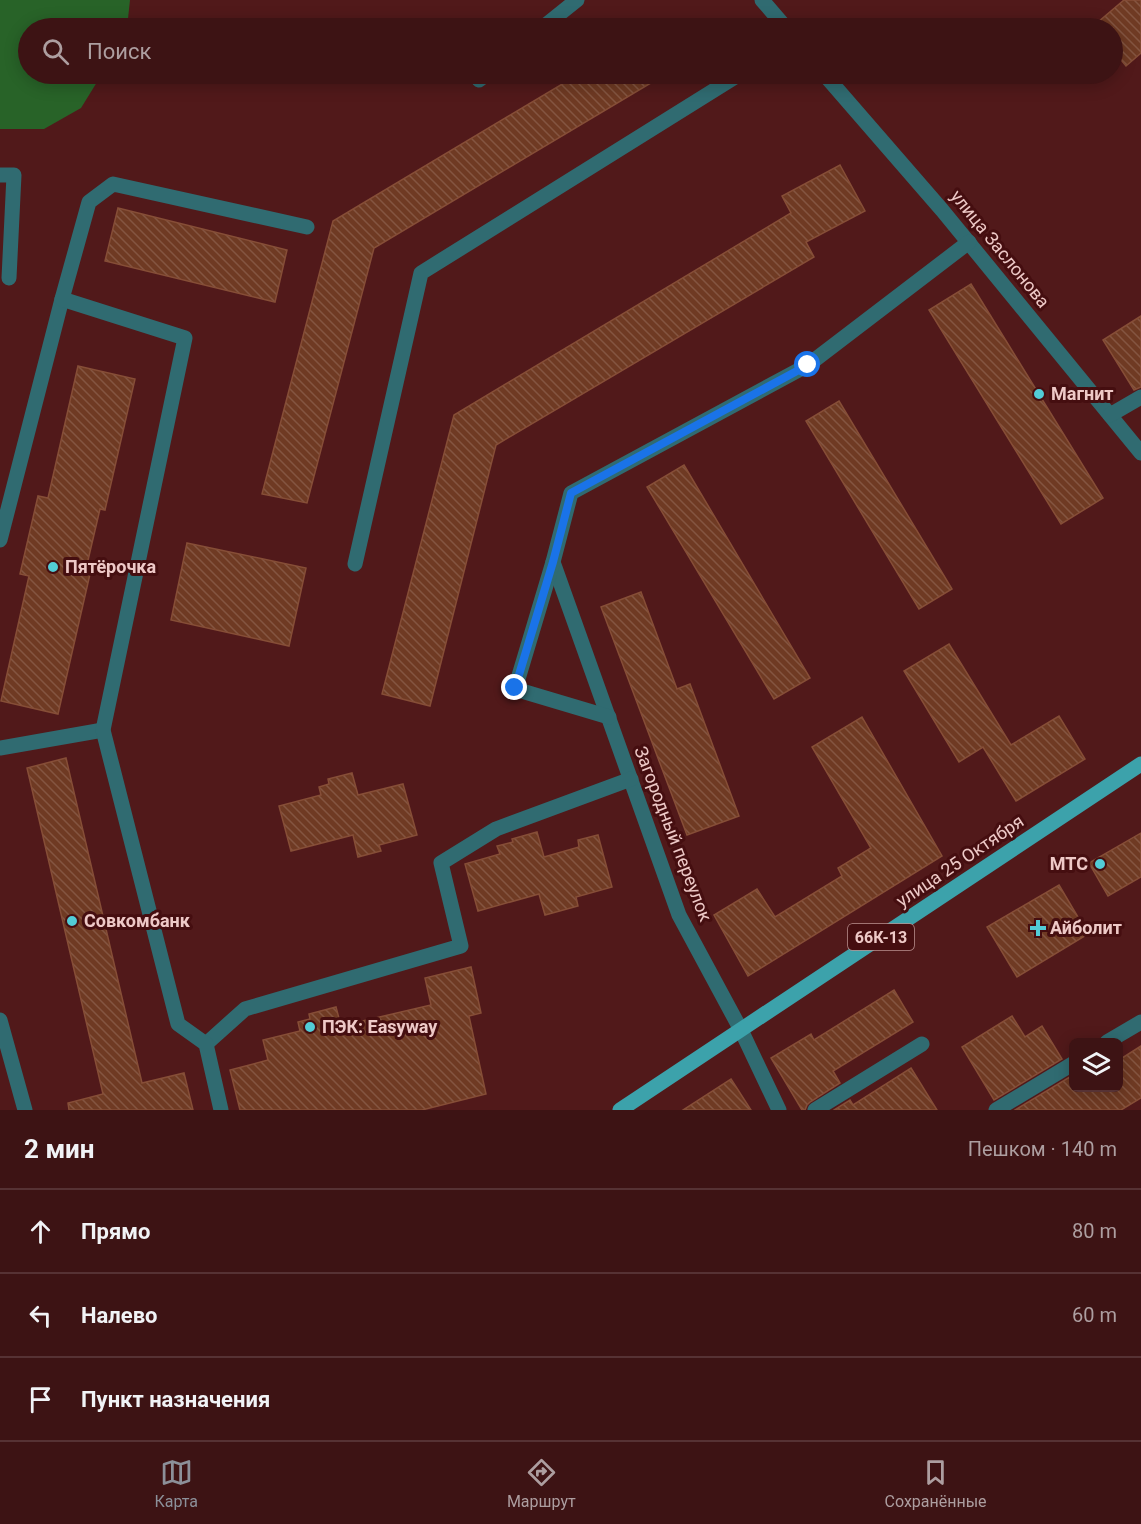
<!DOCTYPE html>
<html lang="ru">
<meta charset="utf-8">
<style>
body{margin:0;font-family:Roboto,sans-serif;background:#441c1d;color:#f1f3f6}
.controls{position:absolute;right:18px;bottom:18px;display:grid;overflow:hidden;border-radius:9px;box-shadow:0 3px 15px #0003}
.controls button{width:54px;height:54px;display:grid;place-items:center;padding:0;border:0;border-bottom:2px solid #563234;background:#3d1314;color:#f1f3f6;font:30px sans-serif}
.stop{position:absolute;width:18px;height:18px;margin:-14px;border:4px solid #1a73e8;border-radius:50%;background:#fff}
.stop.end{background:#1a73e8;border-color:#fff;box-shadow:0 2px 6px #0008}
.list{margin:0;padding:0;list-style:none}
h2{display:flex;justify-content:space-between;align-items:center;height:78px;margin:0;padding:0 24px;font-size:26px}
h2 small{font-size:20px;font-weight:400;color:#ad9ea0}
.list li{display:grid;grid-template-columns:39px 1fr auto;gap:18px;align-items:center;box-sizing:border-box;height:84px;padding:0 24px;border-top:2px solid #563234}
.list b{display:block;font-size:22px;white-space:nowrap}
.list em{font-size:20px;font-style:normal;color:#ad9ea0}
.icon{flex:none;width:33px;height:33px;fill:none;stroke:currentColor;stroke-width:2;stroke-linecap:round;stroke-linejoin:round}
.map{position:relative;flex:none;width:1141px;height:1110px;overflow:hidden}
.search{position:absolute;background:#3d1314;box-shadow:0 3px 15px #0003;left:18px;right:18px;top:18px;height:66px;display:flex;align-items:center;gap:15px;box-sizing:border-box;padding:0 21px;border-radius:33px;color:#ad9ea0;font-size:22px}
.sheet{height:330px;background:#3d1314}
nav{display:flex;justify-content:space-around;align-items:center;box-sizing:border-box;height:84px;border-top:2px solid #563234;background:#3d1314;font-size:16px;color:#ad9ea0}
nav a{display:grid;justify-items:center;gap:3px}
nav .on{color:#8c9099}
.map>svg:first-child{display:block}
.green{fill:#286328}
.building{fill:url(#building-back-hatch);stroke:#864e37;stroke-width:1.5}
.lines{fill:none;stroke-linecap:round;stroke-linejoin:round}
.minor{stroke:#306b71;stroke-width:15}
.major{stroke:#3ca2ab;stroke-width:15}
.route{stroke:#1a73e8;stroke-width:8}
.poi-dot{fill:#52ccd6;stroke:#450e10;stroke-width:2}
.labels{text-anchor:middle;stroke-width:6;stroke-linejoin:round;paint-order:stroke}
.shield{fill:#450e10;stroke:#bb9190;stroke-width:1.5}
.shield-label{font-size:16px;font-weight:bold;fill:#eec9c7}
.street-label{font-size:18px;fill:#eec9c7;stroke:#450e10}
.poi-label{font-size:18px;font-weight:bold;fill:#eec9c7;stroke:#450e10;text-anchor:start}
</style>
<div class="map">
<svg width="1141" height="1110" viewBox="0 0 1141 1110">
<defs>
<pattern id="building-back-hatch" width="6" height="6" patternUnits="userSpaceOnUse" patternTransform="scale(1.5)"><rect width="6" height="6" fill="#6f3a23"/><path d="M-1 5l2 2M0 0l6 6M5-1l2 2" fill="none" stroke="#845541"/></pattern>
</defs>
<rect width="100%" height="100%" fill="#51191a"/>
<path class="green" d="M0,0H130L127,28H28V74H102L81,108L44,129H0Z"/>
<g class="building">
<path d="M1124,0H1141V53L1126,66L1113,50V28H1091Z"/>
<path d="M579,74H666L374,248L307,503L262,494L333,221Z"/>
<path d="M840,165L865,211L806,242L814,257L496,445L430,706L382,694L454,415L791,213L782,196Z"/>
<path d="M118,208L287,250L275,302L105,261Z"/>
<path d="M971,284L1103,498L1061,524L929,310Z"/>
<path d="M1141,316V387L1134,390L1103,340Z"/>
<path d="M78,366L135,379L105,510L100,509L85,573L90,574L58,714L1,701L29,576L20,574L38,496L48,498Z"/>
<path d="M839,401L952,589L919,609L806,421Z"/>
<path d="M684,465L810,678L774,699L647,487Z"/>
<path d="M187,543L306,568L289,646L171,620Z"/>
<path d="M641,592L677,689L690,684L739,816L687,835L601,607Z"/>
<path d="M949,644L1011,745L1059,716L1085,759L1016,801L983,747L959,762L904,671Z"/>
<path d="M862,717L942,856L748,976L714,915L757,889L775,917L842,876L838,868L871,848L812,747Z"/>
<path d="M66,758L142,1083L184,1073L193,1110H69L68,1103L103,1094L27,768Z"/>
<path d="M352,773L358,795L403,784L417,835L379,845L381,851L358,857L353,835L291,851L279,806L321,795L319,787L329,784L328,779Z"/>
<path d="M537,832L544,857L579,847L578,840L598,835L612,887L576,897L578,906L545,915L539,894L478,911L465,864L500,854L497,846L513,842L512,839Z"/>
<path d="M1141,833V877L1108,896L1089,863Z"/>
<path d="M1059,885L1088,934L1017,977L987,927Z"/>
<path d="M471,967L481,1013L469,1016L486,1094L422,1110H240L230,1070L268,1060L263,1040L300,1031L298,1022L310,1019L309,1014L336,1007L341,1026L431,1005L425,978Z"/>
<path d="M894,990L913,1022L833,1071L840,1083L810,1102L807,1105L805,1110H802L771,1058L811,1034L814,1040Z"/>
<path d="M1012,1016L1025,1037L1042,1026L1062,1059L994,1100L962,1047Z"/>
<path d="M1141,1046V1098L1121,1110H1015L1073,1075L1074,1088H1119V1060Z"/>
<path d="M911,1068L937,1110H834L850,1100L853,1105Z"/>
<path d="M731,1079L751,1110H683Z"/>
</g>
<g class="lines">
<g class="minor">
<path d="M762,0L786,28"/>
<path d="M542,28L577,0"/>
<path d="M824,74L942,210L1141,453"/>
<path d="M479,80L487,74"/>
<path d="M0,175H14L9,278"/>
<path d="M1110,415L1141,397"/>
<path d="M0,540L62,299"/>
<path d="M553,562L679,915L741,1030L779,1110"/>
<path d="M355,564L421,273L740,74"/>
<path d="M609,717L515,689L553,562L571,493L808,365L969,242"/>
<path d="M0,748L103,730"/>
<path d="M0,1020L25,1110"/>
<path d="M1107,1042L1141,1022"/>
<path d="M206,1044L245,1009L461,946L441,863L496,829L631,779"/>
<path d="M221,1110L206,1044L178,1024L103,730L185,338L62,299L89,202L113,184L307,227"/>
<path d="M815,1110L922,1044"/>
<path d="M996,1110L1074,1063"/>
</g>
<path class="major" d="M620,1110L1141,764"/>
</g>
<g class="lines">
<path class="route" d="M515,688L553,562L571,493L808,365"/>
</g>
<g class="poi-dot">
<circle cx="1039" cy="394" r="6"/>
<circle cx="53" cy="567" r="6"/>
<circle cx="1100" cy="864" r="6"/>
<circle cx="72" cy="921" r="6"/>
<path d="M1035 919h6v6h6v6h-6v6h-6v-6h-6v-6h6z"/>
<circle cx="310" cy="1027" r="6"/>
</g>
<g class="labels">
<rect class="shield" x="848" y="924" width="66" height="26" rx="4.5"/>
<g class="shield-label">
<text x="881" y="943">66К-13</text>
</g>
<g class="street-label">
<text transform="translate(1000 249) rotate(51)" y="6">улица Заслонова</text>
<text transform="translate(673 834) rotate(69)" y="6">Загородный переулок</text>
<text transform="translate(960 861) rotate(-34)" y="6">улица 25 Октября</text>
</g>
<g class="poi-label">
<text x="1051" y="400">Магнит</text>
<text x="65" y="573">Пятёрочка</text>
<text x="1088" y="870" text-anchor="end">МТС</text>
<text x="84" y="927">Совкомбанк</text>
<text x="1050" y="934">Айболит</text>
<text x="322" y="1033">ПЭК: Easyway</text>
</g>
</g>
</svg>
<div class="controls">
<button><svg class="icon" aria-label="layers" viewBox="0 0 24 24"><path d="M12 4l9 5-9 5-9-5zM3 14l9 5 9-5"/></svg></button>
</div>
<div class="stop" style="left:808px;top:365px"></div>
<div class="stop end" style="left:515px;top:688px"></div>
<div class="search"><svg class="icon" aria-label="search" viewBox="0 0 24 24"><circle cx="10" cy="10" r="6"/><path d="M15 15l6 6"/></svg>Поиск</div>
</div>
<section class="sheet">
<h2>2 мин<small>Пешком · 140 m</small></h2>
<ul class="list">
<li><svg class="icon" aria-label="ahead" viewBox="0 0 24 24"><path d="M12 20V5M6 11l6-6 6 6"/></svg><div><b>Прямо</b></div><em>80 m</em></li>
<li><svg class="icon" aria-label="left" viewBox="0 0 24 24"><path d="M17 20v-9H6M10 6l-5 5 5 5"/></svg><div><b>Налево</b></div><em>60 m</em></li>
<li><svg class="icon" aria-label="arrive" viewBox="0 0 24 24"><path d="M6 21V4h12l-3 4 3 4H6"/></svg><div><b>Пункт назначения</b></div></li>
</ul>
</section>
<nav>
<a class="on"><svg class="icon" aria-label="map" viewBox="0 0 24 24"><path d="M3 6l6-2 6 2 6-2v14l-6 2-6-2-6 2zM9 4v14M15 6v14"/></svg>Карта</a>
<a><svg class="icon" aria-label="directions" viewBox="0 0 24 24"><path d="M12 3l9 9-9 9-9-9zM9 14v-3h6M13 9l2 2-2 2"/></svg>Маршрут</a>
<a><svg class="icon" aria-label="saved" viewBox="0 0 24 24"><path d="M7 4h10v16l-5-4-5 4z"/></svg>Сохранённые</a>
</nav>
